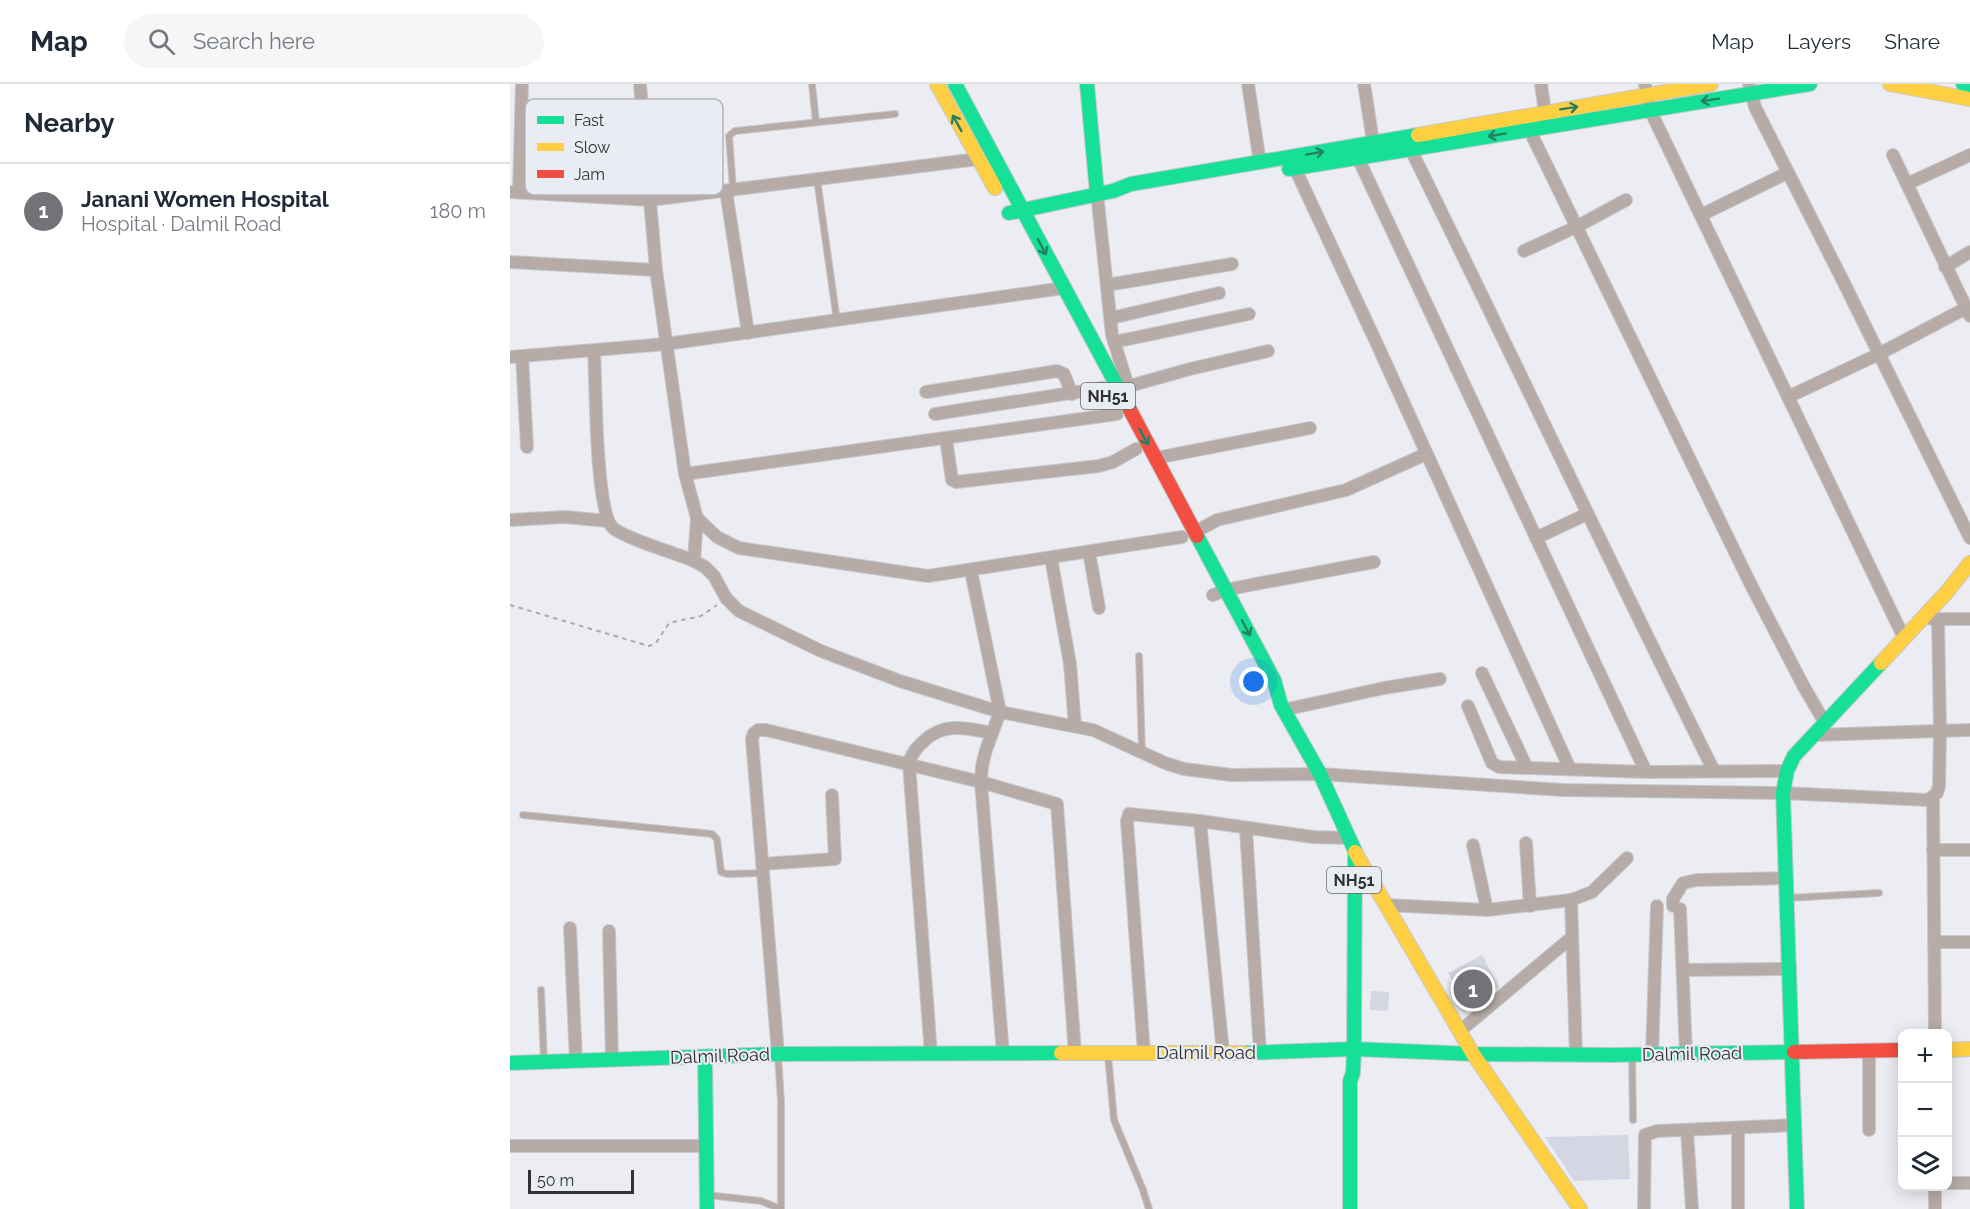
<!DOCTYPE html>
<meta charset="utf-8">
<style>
body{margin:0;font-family:Raleway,sans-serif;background:#f6f6f7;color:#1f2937}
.controls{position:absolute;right:18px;bottom:18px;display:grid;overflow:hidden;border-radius:12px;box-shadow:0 3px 15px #0003}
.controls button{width:54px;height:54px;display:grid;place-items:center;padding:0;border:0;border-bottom:2px solid #e0e1e3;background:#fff;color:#1f2937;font:30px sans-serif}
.scale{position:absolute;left:18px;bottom:15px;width:106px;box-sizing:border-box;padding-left:6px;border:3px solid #303134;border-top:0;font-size:16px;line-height:21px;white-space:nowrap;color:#303134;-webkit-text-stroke:4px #eaecf4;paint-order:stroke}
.you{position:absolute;left:744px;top:598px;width:21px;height:21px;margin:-15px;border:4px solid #fff;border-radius:50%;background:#1a73e8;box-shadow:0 0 0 9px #1a73e833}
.badge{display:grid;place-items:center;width:39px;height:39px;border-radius:50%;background:#727376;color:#fff;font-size:20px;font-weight:700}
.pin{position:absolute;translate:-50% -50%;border:3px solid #fff;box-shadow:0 2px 6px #0006}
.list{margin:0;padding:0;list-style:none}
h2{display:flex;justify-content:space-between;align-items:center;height:78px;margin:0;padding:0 24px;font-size:26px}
h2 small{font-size:20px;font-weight:400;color:#747a83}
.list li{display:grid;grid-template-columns:39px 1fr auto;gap:18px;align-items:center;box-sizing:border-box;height:96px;padding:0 24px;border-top:2px solid #e0e1e3}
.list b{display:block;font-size:22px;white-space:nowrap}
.list p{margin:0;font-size:20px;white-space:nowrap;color:#747a83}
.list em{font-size:20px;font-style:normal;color:#747a83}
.icon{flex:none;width:33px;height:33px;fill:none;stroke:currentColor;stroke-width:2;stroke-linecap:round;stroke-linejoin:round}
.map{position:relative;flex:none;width:1460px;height:1125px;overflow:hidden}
header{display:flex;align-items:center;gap:36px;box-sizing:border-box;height:84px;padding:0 30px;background:#fff;border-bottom:2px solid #e0e1e3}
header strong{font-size:28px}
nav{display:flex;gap:33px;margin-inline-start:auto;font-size:21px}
.search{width:420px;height:54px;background:#f6f6f7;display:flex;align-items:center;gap:15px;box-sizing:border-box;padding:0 21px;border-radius:33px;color:#747a83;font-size:22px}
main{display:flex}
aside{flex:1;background:#fff}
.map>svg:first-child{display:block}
.building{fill:#d4d6e3}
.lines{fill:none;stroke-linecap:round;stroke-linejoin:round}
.lane-casing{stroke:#c7c8cb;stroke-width:8}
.street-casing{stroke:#c7c8cb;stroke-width:14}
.fast-casing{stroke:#c7c8cb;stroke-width:16}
.slow-casing{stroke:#c7c8cb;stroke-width:16}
.jam-casing{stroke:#c7c8cb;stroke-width:16}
.path{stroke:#afa8a7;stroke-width:2;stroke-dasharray:4.5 4.5;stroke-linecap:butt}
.lane{stroke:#b6aba7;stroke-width:6}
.street{stroke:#b6aba7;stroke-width:12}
.fast{stroke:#16e098;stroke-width:14}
.slow{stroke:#ffcf43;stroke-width:14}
.jam{stroke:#f24e42;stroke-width:14}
.oneway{stroke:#248061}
.labels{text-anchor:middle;stroke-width:4.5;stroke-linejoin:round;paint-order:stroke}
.shield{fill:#eaecf4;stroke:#68696e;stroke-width:1.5}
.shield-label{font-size:16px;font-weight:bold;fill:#303134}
.street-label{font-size:18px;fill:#303134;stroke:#eaecf4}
.key{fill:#eaecf4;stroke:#b2b4ba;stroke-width:1.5}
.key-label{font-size:16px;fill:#303134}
</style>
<header>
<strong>Map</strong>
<div class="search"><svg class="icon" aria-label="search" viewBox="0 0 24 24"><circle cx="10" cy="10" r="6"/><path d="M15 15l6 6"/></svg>Search here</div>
<nav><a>Map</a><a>Layers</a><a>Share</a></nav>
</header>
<main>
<aside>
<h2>Nearby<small></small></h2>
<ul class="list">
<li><span class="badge">1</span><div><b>Janani Women Hospital</b><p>Hospital · Dalmil Road</p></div><em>180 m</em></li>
</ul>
</aside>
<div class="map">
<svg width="1460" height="1125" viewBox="0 0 1460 1125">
<rect width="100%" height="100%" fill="#ecedf2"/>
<g class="building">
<path d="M972,871L989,903L960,927L938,889Z"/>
<path d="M861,907L879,908L878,927L860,926Z"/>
<path d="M1118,1051L1120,1095L1064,1097L1035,1053Z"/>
</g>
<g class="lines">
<defs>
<g id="lane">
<path d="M302,0L306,38"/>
<path d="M307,95L327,237"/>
<path d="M223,105L219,52L225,47L385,30"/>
<path d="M629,572L632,668"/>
<path d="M13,731L202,750L207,755L211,788L217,790L253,789"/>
<path d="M1277,814L1369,809"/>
<path d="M31,906L34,977"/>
<path d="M598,971L604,1036L633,1106L639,1125"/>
<path d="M1122,971L1123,1036"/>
<path d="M268,972L271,1017V1125"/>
<path d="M197,1111L251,1117L271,1125"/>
</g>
<g id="street">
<path d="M130,0L146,186L175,390L187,434L207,453L229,464L418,492L672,453"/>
<path d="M738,0L750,79"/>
<path d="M854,0L864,64"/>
<path d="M1031,0L1036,36"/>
<path d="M1135,0L1140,26L1394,554"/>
<path d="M1239,0L1245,23L1332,195L1460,454"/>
<path d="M1016,39L1241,501L1294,603L1315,639"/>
<path d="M901,66C1003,273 1101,481 1204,687"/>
<path d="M1383,71L1460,232"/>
<path d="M848,74L1136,688"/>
<path d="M782,78L867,260L1060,685"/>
<path d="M1397,100L1460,71"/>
<path d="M216,107L238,249"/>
<path d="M0,108L140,116L468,75"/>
<path d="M9,108L12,0"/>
<path d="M587,109L602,251L618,302"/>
<path d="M1191,131L1277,89"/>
<path d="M1014,167L1068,142L1116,116"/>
<path d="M0,178L146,186"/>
<path d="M1435,183L1460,168"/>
<path d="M597,201L722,180"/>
<path d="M601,234L709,209"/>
<path d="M604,258L739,230"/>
<path d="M84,267C86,297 85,427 103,444C114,454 168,470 184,477L195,483L204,492L216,514L229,527L311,567L390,597L490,628L583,646L655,679L674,685L722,691L810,690L1053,706L1273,709L1418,716L1427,709L1429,702L1430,647L1428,535"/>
<path d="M12,272L17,363"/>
<path d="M0,273L156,260L554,204"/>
<path d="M612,304L680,285L758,267"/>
<path d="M416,308L547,287L554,290L562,310"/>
<path d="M1278,313L1369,270L1456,224"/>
<path d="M425,330L593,304"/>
<path d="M436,355L442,396L446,398L589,382L603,378L626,365"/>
<path d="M646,374L800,344"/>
<path d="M175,390L607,330"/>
<path d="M0,436L55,433L98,437"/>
<path d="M685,448L707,436L836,406L916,370"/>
<path d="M1026,454L1077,430"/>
<path d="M579,468L589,524"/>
<path d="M541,474L560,580L565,642"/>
<path d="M184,477L187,434"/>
<path d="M461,487L490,628L476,666L472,682L471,698L493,970"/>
<path d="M703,511L716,506L740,501L864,478"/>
<path d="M1422,535H1460"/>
<path d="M972,589L1017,684"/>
<path d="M958,622L982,679L989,683L1136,688L1277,687"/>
<path d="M773,626L874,604L930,595"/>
<path d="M1304,651L1460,646"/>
<path d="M1423,714L1425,950"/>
<path d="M690,737L713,969"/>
<path d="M736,745L750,969"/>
<path d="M1016,759L1020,822"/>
<path d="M963,761L977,826"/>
<path d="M1423,766H1460"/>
<path d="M252,780L325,775L322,711"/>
<path d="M1061,816L1066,971"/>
<path d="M876,821L977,826L1061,816L1082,808L1117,774"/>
<path d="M1163,822V815L1173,799L1187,796L1276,794"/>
<path d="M1170,825L1176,970"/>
<path d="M60,844L66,977"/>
<path d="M99,847L102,976"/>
<path d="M1424,858H1460"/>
<path d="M1173,886L1280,885"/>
<path d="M950,947L1062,853"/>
<path d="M1359,967V1046"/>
<path d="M634,969L617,737L619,730L690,737L803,753L840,754"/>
<path d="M268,970L242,655L244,649L248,646H256L471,698L547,720L565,970"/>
<path d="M421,970L399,680C401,670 406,664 414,657C434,638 456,644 482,649"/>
<path d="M1142,971L1147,822"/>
<path d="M1228,1044V1125"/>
<path d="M1177,1046L1182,1125"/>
<path d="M0,1062H196"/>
<path d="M1438,1099H1460"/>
<path d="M1134,1125L1135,1051L1147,1047L1285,1041"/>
<path d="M1425,1125V1102"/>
</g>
<g id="fast">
<path d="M445,0L620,326"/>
<path d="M577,0L587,109"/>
<path d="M1453,0L1460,1"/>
<path d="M779,85L1300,0"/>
<path d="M499,129L603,107L621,100L908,51"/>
<path d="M687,452L764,596L771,621L810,690L845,767L844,965L843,989L840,997V1125"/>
<path d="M734,969L844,965L963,970L1104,971L1284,968"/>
<path d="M195,973L197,1125"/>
<path d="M0,979L268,970L551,969"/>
<path d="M1287,1125L1273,709L1277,687L1284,672L1371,579"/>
</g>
<g id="slow">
<path d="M427,0L485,104"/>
<path d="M1380,0L1460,15"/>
<path d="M908,51L1201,0"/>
<path d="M1371,579L1436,509L1460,479"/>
<path d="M845,768L963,970L1070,1125"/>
<path d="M1438,966L1460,965"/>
<path d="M551,969H734"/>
</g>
<g id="jam">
<path d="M620,326L687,452"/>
<path d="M1284,968L1392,966"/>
</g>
</defs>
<use href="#lane" class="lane-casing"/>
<use href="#street" class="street-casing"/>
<use href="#fast" class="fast-casing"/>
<use href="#slow" class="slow-casing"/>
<use href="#jam" class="jam-casing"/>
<path class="path" d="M0,521L139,562L146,559L159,539L191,532L207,521"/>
<use href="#lane" class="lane"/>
<use href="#street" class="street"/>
<use href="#fast" class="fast"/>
<use href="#slow" class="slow"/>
<use href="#jam" class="jam"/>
</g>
<defs><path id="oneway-shaft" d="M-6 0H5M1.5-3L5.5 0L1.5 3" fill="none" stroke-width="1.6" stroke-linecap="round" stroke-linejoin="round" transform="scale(1.5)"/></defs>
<g class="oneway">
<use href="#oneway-shaft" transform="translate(1200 16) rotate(171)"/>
<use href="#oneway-shaft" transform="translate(1059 24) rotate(-9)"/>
<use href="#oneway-shaft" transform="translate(447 39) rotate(-119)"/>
<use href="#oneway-shaft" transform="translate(987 51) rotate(170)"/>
<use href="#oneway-shaft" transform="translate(805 69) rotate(-10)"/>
<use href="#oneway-shaft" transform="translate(532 163) rotate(62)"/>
<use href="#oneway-shaft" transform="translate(634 353) rotate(61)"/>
<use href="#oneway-shaft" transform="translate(736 544) rotate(62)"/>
</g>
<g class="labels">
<g class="shield">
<rect x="571" y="299" width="54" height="26" rx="4.5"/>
<rect x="817" y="783" width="54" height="26" rx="4.5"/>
</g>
<g class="shield-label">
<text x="598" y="318">NH51</text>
<text x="844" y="802">NH51</text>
</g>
<g class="street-label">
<text x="696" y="975">Dalmil Road</text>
<text transform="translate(1182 970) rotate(-1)" y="6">Dalmil Road</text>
<text transform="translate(210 972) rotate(-2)" y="6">Dalmil Road</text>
</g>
</g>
<rect x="15" y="15" width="198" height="96" rx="9" class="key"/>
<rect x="27" y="32" width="27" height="8" fill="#16e098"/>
<rect x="27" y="59" width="27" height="8" fill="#ffcf43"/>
<rect x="27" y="86" width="27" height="8" fill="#f24e42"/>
<g class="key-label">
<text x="64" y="42">Fast</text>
<text x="64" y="69">Slow</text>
<text x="64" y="96">Jam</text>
</g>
</svg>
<div class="controls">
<button>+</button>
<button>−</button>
<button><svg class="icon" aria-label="layers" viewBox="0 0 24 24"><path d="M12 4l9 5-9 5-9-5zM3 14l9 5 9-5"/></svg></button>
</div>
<div class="scale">50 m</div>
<div class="you"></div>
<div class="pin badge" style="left:963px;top:905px">1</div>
</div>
</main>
